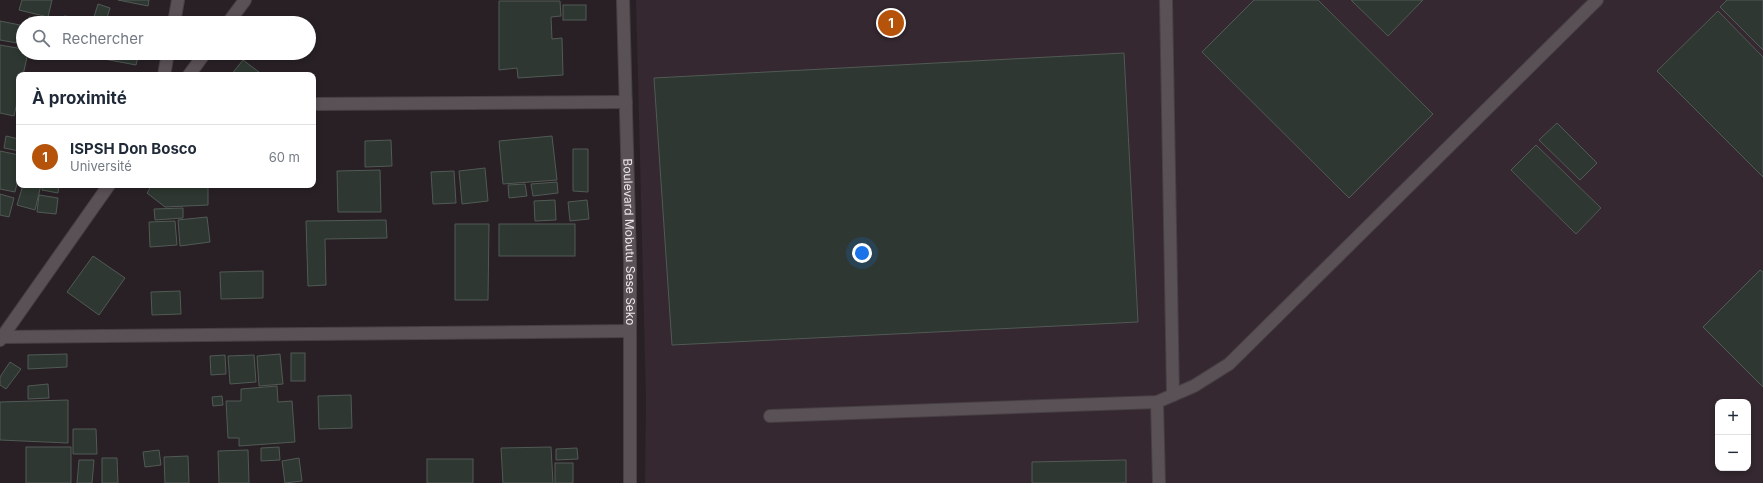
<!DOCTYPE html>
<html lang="fr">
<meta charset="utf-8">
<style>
body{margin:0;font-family:Inter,sans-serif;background:#f2f2f3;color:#1f2937}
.controls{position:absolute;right:12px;bottom:12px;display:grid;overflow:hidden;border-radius:8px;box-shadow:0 2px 6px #0003}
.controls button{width:36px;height:36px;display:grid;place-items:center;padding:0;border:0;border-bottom:1px solid #e0e1e3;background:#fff;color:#1f2937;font:20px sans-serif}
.you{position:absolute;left:862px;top:253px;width:14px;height:14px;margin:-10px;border:3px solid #fff;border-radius:50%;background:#1a73e8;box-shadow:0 0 0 6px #1a73e833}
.badge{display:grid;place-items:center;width:26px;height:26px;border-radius:50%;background:#b45309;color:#fff;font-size:13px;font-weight:700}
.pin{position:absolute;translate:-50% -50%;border:2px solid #fff;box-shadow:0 1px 4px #0006}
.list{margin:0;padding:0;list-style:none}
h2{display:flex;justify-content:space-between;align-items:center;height:52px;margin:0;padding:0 16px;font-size:17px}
h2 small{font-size:13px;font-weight:400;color:#747a83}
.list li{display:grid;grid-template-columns:26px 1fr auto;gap:12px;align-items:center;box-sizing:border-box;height:64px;padding:0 16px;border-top:1px solid #e0e1e3}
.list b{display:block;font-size:15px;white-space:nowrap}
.list p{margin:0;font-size:13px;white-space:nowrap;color:#747a83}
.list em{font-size:13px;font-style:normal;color:#747a83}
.icon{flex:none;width:22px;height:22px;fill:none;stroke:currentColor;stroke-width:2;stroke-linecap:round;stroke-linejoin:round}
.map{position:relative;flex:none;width:1763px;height:483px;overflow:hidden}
.search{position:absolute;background:#fff;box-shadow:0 2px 6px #0003;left:16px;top:16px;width:300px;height:44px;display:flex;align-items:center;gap:10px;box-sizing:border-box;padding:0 14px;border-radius:22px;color:#747a83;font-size:15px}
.panel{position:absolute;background:#fff;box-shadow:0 2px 6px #0003;left:16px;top:72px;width:300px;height:116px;border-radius:8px}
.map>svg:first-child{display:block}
.built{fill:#352830;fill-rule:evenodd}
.building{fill:#2e3731;stroke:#515a54}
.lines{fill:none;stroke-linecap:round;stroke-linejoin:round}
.minor-casing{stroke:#463f43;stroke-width:14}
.minor{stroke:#5a5157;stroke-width:12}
.labels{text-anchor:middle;stroke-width:3;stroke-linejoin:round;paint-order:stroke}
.street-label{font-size:12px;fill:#ece6e9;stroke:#1e171c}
</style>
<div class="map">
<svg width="1763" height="483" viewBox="0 0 1763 483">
<rect width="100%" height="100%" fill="#282025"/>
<path class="built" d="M636,0H1763V483H645L646,399ZM1718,402H1748V468H1718Z"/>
<g class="building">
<path d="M22,0H52L48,17L19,10Z"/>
<path d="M118,0H149L148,6Z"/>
<path d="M1254,0H1318L1433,114L1349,198L1202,52Z"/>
<path d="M1351,0H1423L1388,36Z"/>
<path d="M1727,0H1763V50L1720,7Z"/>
<path d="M499,1H560L561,16L551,17L552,39L562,38L563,75L518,78L517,68L499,70Z"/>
<path d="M98,4L110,8L106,21L94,17Z"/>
<rect x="563" y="5" width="23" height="15"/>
<path d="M1718,11L1763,57V177L1657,71Z"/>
<path d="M64,16L89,19V23H64Z"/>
<path d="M29,17L50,22V23H28Z"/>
<path d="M0,21L20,25L17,43L0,40Z"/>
<path d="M0,45L23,49V53H28L23,75H19V94L14,116L0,113Z"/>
<path d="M105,53H139L136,65L104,59Z"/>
<path d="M1124,53L1138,322L672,345L654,78Z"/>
<path d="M243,60L263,75H231Z"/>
<path d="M1557,123L1597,163L1580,180L1539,140Z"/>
<path d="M6,136L19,139V151L4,148Z"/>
<path d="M552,136L557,180L503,184L499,141Z"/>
<path d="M391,140L392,166L365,167V141Z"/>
<path d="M1536,145L1601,208L1576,234L1511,170Z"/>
<path d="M573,149H588V192L573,191Z"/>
<path d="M0,151L19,155V175L15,192L0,189Z"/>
<path d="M485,168L488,201L462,204L459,171Z"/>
<path d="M380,170L381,212H338L337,171Z"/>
<path d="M454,171L456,203L433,204L431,172Z"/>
<path d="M557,182L558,193L533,196L531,184Z"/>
<path d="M525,184L527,196L509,198L508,185Z"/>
<path d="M23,185H41L35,210L17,205Z"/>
<path d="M43,185H59L58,193L42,190Z"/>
<path d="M152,185H208V205L165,207L147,193Z"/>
<path d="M0,194L14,198L9,217L0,215Z"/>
<path d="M39,195L58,198L56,214L37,212Z"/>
<path d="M555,200L556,220L535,221L534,201Z"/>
<path d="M587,200L589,219L570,221L568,202Z"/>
<path d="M183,208V218L155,220L154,209Z"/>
<path d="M207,217L210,242L180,246L178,220Z"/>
<path d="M386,220L387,238L325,239L326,285L308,286L306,221Z"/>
<path d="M175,221L177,245L150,247L149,222Z"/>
<path d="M455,224H489L488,300H455Z"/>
<rect x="499" y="224" width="76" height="32"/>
<path d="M93,256L125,278L99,315L67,292Z"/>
<path d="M1760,270L1763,272V387L1703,327Z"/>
<path d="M263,271V298L221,299L220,272Z"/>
<path d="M180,291L181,314L152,315L151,292Z"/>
<rect x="291" y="353" width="14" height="28"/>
<path d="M67,354V367L28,369V355Z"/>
<path d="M280,354L283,384L259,386L257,356Z"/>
<path d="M225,355L226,374L211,375L210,356Z"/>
<path d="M254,355L256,382L230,384L228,356Z"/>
<path d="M10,362L21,369L6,389L0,385V377Z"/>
<path d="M48,384L49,398L28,399V386Z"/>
<path d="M277,386L278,402L292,401L295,442L239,446V438H228L226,401H241V389Z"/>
<path d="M351,395L352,428L319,429L318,396Z"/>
<path d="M222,396L223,405L213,406L212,397Z"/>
<path d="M68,400V443L0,440V402Z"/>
<path d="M73,429H96L97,454H73Z"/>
<rect x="26" y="447" width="45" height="36"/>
<path d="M279,447L280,460L261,461V448Z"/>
<path d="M551,447L553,483H503L501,448Z"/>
<path d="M577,448L578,459L556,460V449Z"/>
<path d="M159,450L161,465L145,467L143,452Z"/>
<path d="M248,450L249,483H219L218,451Z"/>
<path d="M188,456L189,483H165L164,457Z"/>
<path d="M102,458H117L118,483H102Z"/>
<path d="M299,458L302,481L285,483L282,461Z"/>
<rect x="427" y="459" width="46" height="24"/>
<path d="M79,460H94L92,483H77Z"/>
<path d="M1126,460V483H1032V462Z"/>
<rect x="555" y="463" width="18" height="20"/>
</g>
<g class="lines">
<defs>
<g id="minor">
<path id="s1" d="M623,0L630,261V483"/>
<path d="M1166,0L1173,395"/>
<path d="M174,23L178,0"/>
<path d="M228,23L245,0"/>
<path d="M164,75L168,53"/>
<path d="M189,75L205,53"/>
<path d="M313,104L626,102"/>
<path d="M2,337L630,331"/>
<path d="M0,340L109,185"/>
<path d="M1157,402L1159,483"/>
<path d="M770,416L1157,402L1194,386L1229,364L1597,0"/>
</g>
</defs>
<use href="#minor" class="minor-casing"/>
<use href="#minor" class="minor"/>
</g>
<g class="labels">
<g class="street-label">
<text dy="4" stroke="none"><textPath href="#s1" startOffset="242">Boulevard Mobutu Sese Seko</textPath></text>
</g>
</g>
</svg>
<div class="controls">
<button>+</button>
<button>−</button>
</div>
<div class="you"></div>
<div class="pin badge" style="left:891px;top:23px">1</div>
<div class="search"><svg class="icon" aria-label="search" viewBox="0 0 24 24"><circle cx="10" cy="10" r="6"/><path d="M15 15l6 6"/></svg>Rechercher</div>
<section class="panel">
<h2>À proximité<small></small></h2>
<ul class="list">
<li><span class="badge">1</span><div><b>ISPSH Don Bosco</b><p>Université</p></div><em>60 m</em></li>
</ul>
</section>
</div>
